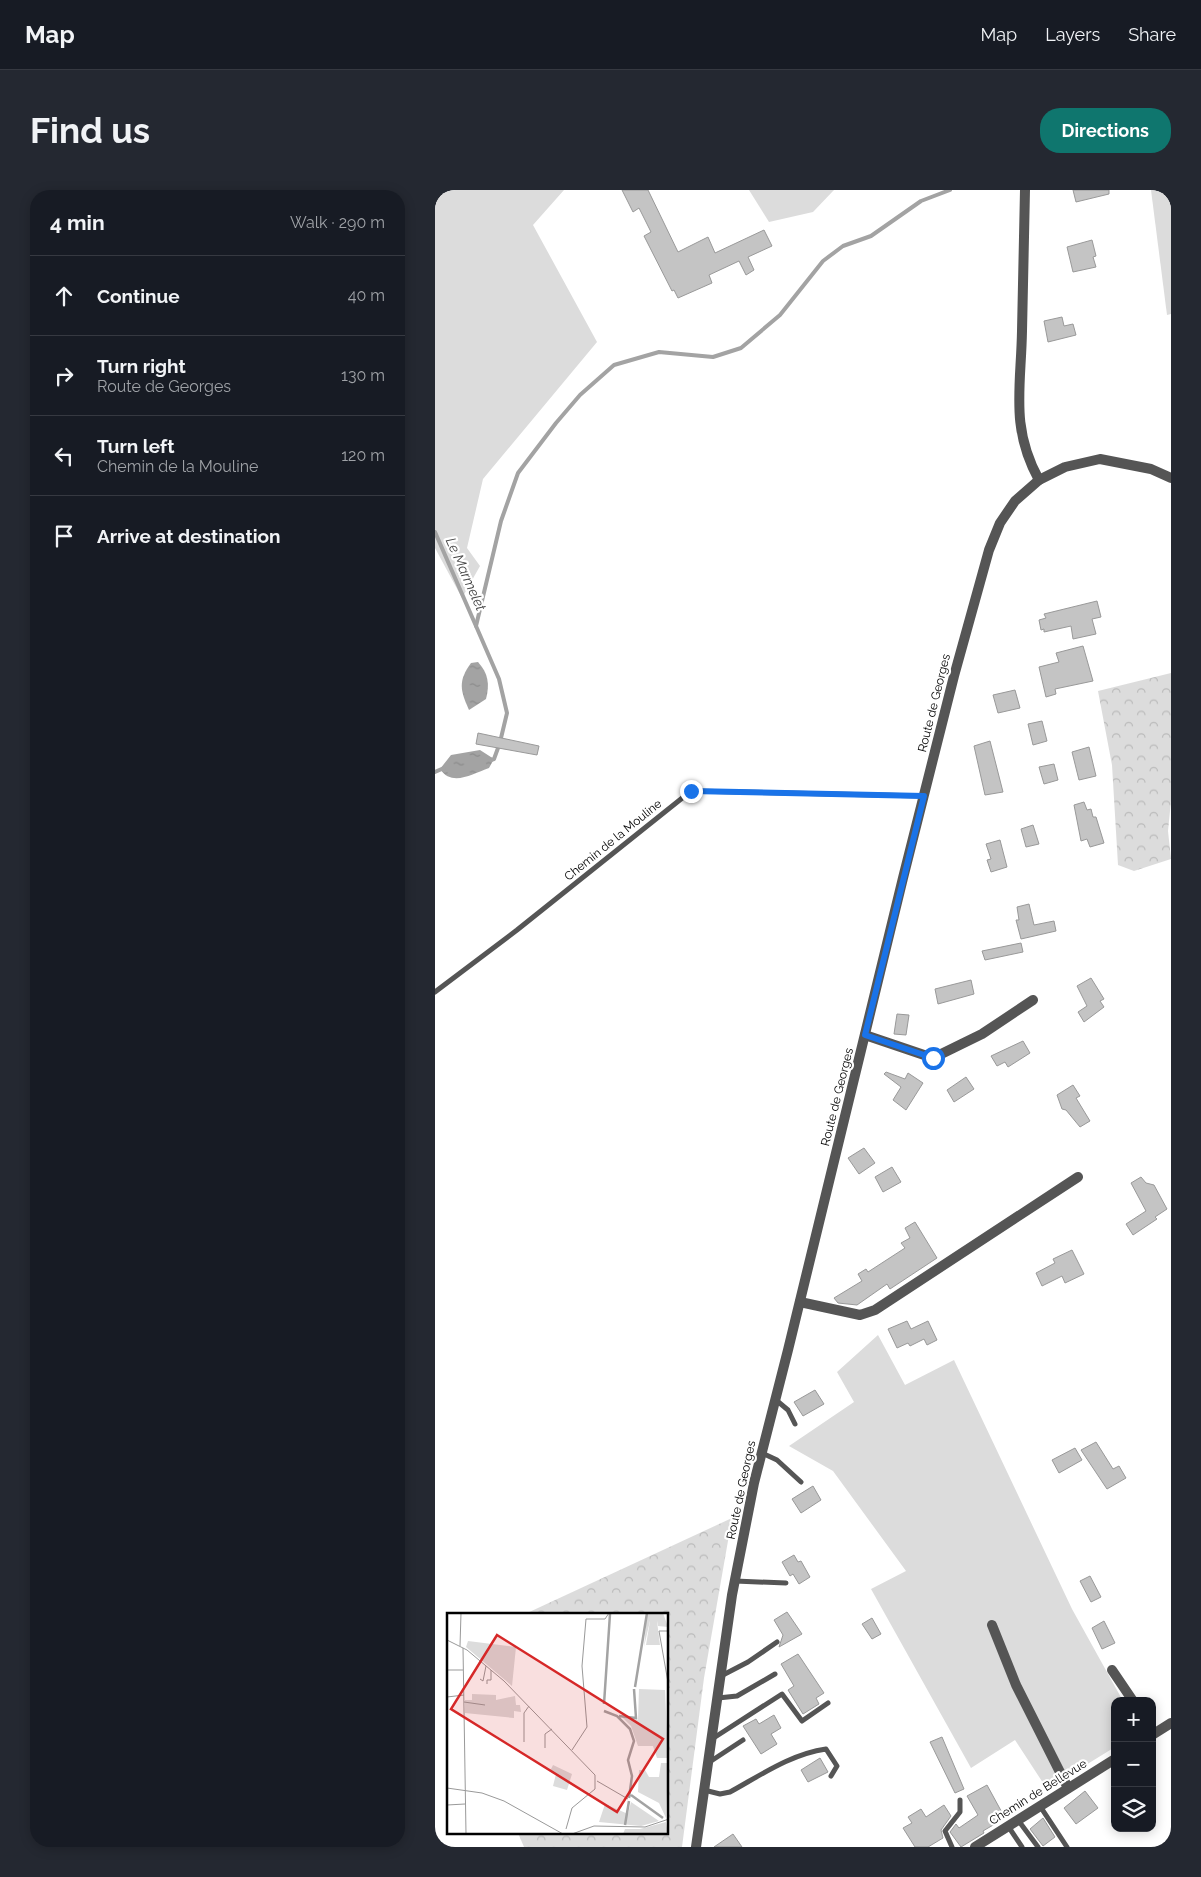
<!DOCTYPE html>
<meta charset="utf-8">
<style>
body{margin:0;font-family:Raleway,sans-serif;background:#242831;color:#f1f3f6}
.controls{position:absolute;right:15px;bottom:15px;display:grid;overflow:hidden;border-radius:10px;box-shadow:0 2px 12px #0003}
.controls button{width:45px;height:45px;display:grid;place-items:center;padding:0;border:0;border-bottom:1px solid #363941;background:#171b24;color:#f1f3f6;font:25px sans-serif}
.stop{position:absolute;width:15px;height:15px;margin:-11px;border:4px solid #1a73e8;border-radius:50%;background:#fff}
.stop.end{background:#1a73e8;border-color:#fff;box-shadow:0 1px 5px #0008}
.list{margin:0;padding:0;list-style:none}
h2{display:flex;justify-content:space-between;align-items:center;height:65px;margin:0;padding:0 20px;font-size:21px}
h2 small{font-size:16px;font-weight:400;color:#9ea1a6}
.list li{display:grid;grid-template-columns:32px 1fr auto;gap:15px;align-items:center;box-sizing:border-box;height:80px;padding:0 20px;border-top:1px solid #363941}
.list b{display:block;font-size:19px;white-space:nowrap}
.list p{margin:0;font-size:16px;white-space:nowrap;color:#9ea1a6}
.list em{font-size:16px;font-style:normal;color:#9ea1a6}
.icon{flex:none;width:28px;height:28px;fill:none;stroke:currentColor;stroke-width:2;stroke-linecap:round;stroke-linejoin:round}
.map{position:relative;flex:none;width:736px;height:1657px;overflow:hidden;border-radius:20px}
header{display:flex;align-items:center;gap:30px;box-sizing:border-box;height:70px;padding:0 25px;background:#171b24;border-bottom:1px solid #363941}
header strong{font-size:24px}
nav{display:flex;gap:28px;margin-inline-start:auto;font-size:18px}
.intro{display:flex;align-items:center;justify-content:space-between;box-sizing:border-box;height:120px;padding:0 30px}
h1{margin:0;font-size:35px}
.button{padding:12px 22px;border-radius:20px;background:#0f766e;color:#fff;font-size:18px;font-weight:700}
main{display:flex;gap:30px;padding:0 30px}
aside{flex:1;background:#171b24;border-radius:20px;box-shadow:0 2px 12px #0003}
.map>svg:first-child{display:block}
.grass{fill:#dcdcdc}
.forest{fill:url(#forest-crowns)}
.water{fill:url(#water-ripples)}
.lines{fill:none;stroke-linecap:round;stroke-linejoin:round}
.stream{stroke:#a3a3a3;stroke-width:4}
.building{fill:#c4c4c4;stroke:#999}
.service{stroke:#555;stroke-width:5}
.minor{stroke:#555;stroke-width:10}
.tertiary{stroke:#555;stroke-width:10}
.route{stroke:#1a73e8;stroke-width:6}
.labels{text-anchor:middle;stroke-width:4.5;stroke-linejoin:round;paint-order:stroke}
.street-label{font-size:12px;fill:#000;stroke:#fff}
.water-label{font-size:14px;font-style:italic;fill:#444;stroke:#fff}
.inset-river{fill:none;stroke:#a3a3a3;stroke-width:2.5}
.inset-road{fill:none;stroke:#999;stroke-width:1}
.view{fill:#d62828;fill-opacity:0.15;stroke:#d62828;stroke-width:2.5}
.inset-edge{fill:none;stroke:#000;stroke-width:2.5}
</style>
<header>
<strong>Map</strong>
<nav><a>Map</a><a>Layers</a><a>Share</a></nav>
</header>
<div class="intro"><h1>Find us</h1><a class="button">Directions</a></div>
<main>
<aside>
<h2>4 min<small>Walk · 290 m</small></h2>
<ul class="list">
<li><svg class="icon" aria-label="ahead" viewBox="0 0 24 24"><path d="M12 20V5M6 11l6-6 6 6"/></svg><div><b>Continue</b></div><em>40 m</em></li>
<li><svg class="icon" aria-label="right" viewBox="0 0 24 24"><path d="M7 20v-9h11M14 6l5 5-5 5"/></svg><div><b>Turn right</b><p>Route de Georges</p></div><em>130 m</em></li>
<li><svg class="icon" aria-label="left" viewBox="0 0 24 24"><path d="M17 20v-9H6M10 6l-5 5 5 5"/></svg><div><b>Turn left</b><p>Chemin de la Mouline</p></div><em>120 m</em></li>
<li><svg class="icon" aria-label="arrive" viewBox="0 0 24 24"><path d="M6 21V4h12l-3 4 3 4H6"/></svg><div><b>Arrive at destination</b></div></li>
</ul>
</aside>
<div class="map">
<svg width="736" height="1657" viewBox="0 0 736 1657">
<defs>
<pattern id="forest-crowns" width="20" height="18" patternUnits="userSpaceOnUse" patternTransform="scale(1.25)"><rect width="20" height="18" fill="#dcdcdc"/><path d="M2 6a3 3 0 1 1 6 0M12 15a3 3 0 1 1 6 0" fill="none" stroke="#bbb"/></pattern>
<pattern id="water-ripples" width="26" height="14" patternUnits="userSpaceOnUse" patternTransform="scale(1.25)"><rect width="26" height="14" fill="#a3a3a3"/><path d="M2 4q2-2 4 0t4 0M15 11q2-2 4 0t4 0" fill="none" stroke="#8b8b8b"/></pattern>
</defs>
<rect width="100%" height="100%" fill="#fff"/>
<g class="grass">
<path d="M0,0H129L98,35L162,152L48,289L32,358L45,376L27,408L0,358Z"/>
<path d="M314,0H399L378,22L334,32Z"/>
<path d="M716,0H736V124L732,125Z"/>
<path d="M443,1145L470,1195L519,1170L637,1419L688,1511H680V1557L612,1599L580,1550L536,1578L436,1399L471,1381L398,1281L354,1256L419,1212L402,1182Z"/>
</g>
<g class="forest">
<path d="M736,483V611L733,641L736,669L699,681L683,675L677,575L663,501Z"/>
<path d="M297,1328L269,1488L247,1657H89L83,1643H232V1424H90Z"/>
</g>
<g class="water">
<path d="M43,472C53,483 55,494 51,509L34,520C25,500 23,491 36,473Z"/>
<path d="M45,560L59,569L54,578C37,584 17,597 5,579L16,565Z"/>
</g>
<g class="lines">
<g class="stream">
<path d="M0,342L41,436"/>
<path d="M66,548L72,523L64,489L41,436L66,331L83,283L121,233L145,205L179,175L224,162L278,167L306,158L345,125L388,71L408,56L436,46L486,11L515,0"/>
<path d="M56,570L59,569L63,558"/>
<path d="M0,582L9,578"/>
</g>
</g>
<g class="building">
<path d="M187,0H213L243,62L273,47L280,63L329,40L337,56L313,67L319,80L311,85L304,71L274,85L277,93L243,108L239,100L237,101L209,46L216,42L204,18L198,22Z"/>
<path d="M638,0H674V4L641,12Z"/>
<path d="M657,50L661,66L658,67L661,77L638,82L632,57Z"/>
<path d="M627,127L629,136L638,134L641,145L613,152L609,131Z"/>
<path d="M662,411L666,427L657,429L661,444L638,449L636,436L609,442V439L606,440L604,430L611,428L609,424Z"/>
<path d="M648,456L658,491L620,499L621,504L611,507L604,477L624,472L621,463Z"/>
<path d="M580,500L585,518L563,523L558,505Z"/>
<path d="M607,531L612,551L598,555L593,534Z"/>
<path d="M43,543L104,556L102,565L41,554Z"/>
<path d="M555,551L568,602L550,605L539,556Z"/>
<path d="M654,557L661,586L644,590L637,562Z"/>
<path d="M619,574L623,590L609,594L604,577Z"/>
<path d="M649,612L652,620L656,619L658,627H661L669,653L655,657L652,649L646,651L639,615Z"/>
<path d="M598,635L604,654L591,657L586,639Z"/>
<path d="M565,650L572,677L556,682L552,670L556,669L551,654Z"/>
<path d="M594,714L599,735L619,731L621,741L586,749L581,730H584L582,717Z"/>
<path d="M586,753L588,762L550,770L547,761Z"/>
<path d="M656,788L669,809L665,811L669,817L649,832L643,822L652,816L642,796Z"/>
<path d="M536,790L539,804L503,814L500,799Z"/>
<path d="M462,824L474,825L471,845L459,844Z"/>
<path d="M588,851L595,863L573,877L570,872L562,876L556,866Z"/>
<path d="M451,882L470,889L473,883L488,893L471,920L458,910L466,897L449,884Z"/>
<path d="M531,887L539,899L519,912L512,900Z"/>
<path d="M638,895L645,906L641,908L655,931L645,937L631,920L627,919L622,905Z"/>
<path d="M429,958L440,973L424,984L413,968Z"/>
<path d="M457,977L466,992L448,1002L440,987Z"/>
<path d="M706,987L711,993L719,995L732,1019L720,1027L722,1029L698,1045L691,1034L711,1021L696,993Z"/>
<path d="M480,1032L502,1068L455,1099L452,1094L422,1115L403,1113L399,1108L427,1091L423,1084L431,1079L433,1082L470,1058L466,1053L475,1048L470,1038Z"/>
<path d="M637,1060L649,1084L630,1093L627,1086L607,1096L601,1083L620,1073L618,1069Z"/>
<path d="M472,1131L476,1139L493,1131L502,1150L492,1155L489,1149L475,1156L473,1153L462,1158L453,1139Z"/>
<path d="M380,1200L389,1214L368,1226L359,1212Z"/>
<path d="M661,1252L678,1279L684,1276L691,1288L672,1299L646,1260Z"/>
<path d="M640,1258L647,1270L624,1283L617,1270Z"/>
<path d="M378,1296L386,1310L366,1323L357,1309Z"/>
<path d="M359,1365L363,1372L366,1371L375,1387L364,1394L358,1384L355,1386L347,1372Z"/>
<path d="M655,1386L666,1407L656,1412L645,1391Z"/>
<path d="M352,1422L367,1444L344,1457L348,1445L339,1430Z"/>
<path d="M437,1428L446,1444L437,1449L427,1434Z"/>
<path d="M669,1431L680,1453L667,1459L657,1438Z"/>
<path d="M363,1464L389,1503L381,1508L384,1514L368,1524L353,1500L359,1496L346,1474Z"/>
<path d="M339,1525L346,1538L336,1544L342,1554L326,1564L308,1536L321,1529L324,1534Z"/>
<path d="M507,1547L529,1599L520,1603L495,1552Z"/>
<path d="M385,1568L393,1582L373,1592L366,1580Z"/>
<path d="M552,1595L570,1628L548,1641L549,1643L526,1657L515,1642L521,1634L524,1638L543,1625L532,1606Z"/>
<path d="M650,1601L663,1618L641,1634L629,1618Z"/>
<path d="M509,1615L516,1626L506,1640L508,1648L493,1657H480L468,1638L477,1633L473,1627L486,1619L491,1627Z"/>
<path d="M608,1628L620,1647L608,1656L595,1639Z"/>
<path d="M298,1644L307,1657H279Z"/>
</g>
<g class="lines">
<g class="service">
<path d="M0,802L82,740L256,601L488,606"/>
<path d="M341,1210L353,1220L360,1234"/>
<path d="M327,1263L342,1270L366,1292"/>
<path d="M300,1391L351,1393"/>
<path d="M286,1486L313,1472L342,1452"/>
<path d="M283,1508L302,1506L340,1484"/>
<path d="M277,1549L347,1504L367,1531L393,1513"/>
<path d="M273,1573L308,1550"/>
<path d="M269,1600L285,1604L295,1602C326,1585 356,1564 391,1559L402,1576L396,1586"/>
<path d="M605,1616L632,1657"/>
<path d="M583,1630L603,1657"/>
<path d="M573,1636L587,1657"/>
<path d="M517,1657L510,1641L525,1622V1610"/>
</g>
<g class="minor">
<path d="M590,0C589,47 588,94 587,141C586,198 575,237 604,290"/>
<path d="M430,845L498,868L547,844L598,810"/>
<path d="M365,1112L425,1125L440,1120L643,987"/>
<path d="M557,1435L581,1495L633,1598"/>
<path d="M677,1480L698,1511"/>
<path d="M717,1545L736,1533"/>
<path d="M540,1657L680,1569"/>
</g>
<path class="tertiary" d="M261,1657L297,1405L319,1293L353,1160L468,688L519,486L554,360L565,333L580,311L604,290L630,277L665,269L716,279L736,288"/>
</g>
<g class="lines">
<path class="route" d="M256,601L489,606L430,845L498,868"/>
</g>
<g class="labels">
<g class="street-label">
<text transform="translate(499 513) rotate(-76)" y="4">Route de Georges</text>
<text transform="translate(178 650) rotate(-39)" y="4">Chemin de la Mouline</text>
<text transform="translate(402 907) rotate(-76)" y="4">Route de Georges</text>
<text transform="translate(306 1300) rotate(-78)" y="4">Route de Georges</text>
<text transform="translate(603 1602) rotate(-32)" y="4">Chemin de Bellevue</text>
</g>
<g class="water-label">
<text transform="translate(31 384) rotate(66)" y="5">Le Marmelet</text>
</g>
</g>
<g transform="translate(12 1423)">
<rect width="221" height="221" fill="#fff"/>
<path d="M203,8H210L213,32H199ZM192,76L218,77L221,145H210L206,133H191L184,113L174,103L191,107ZM25,81L49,82V87L68,83L69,92H73L74,99L67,98V105L18,100V87H25ZM214,150H221L219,205L212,190L191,179L192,157H198L202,164H212ZM184,189L212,208L194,213L152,209L158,191L181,201ZM219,209L221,221H176L178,216H193Z" fill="#dcdcdc"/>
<path d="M200,0H216L221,14L211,13L210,8H203L197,34ZM21,28L69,34L65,73L19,34ZM106,152L125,161L120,177L106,173L109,161L103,158Z" fill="#dcdcdc"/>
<path class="inset-river" d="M188,74L200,0M157,91L163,1M157,98L170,103L183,116L187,128L181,147L185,163L182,185M172,103L189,105L187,76M184,182L216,205M178,212L182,188"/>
<path class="inset-road" d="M220,18H212L222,75M0,27L20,37L57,68L148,162V176L125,195L119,216M13,33L14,0M16,35L19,221M0,57H16M33,66L36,68L39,53M40,71V67H44V57M0,84L17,82M17,89L38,92M77,129V100L82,93M98,135V121L105,116M125,137L140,114L135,53L139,6H158L162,0M150,168L181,186M0,175L35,180L57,188L116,221M0,192L18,191M125,221L147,213L198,214L222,206"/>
<path class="view" d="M50,22L216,126L170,199L4,96Z"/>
<rect width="221" height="221" class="inset-edge"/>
</g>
</svg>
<div class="controls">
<button>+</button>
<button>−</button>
<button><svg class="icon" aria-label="layers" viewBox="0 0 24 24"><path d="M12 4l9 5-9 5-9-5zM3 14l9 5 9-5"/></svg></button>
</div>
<div class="stop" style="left:498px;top:868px"></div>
<div class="stop end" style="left:256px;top:601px"></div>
</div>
</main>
